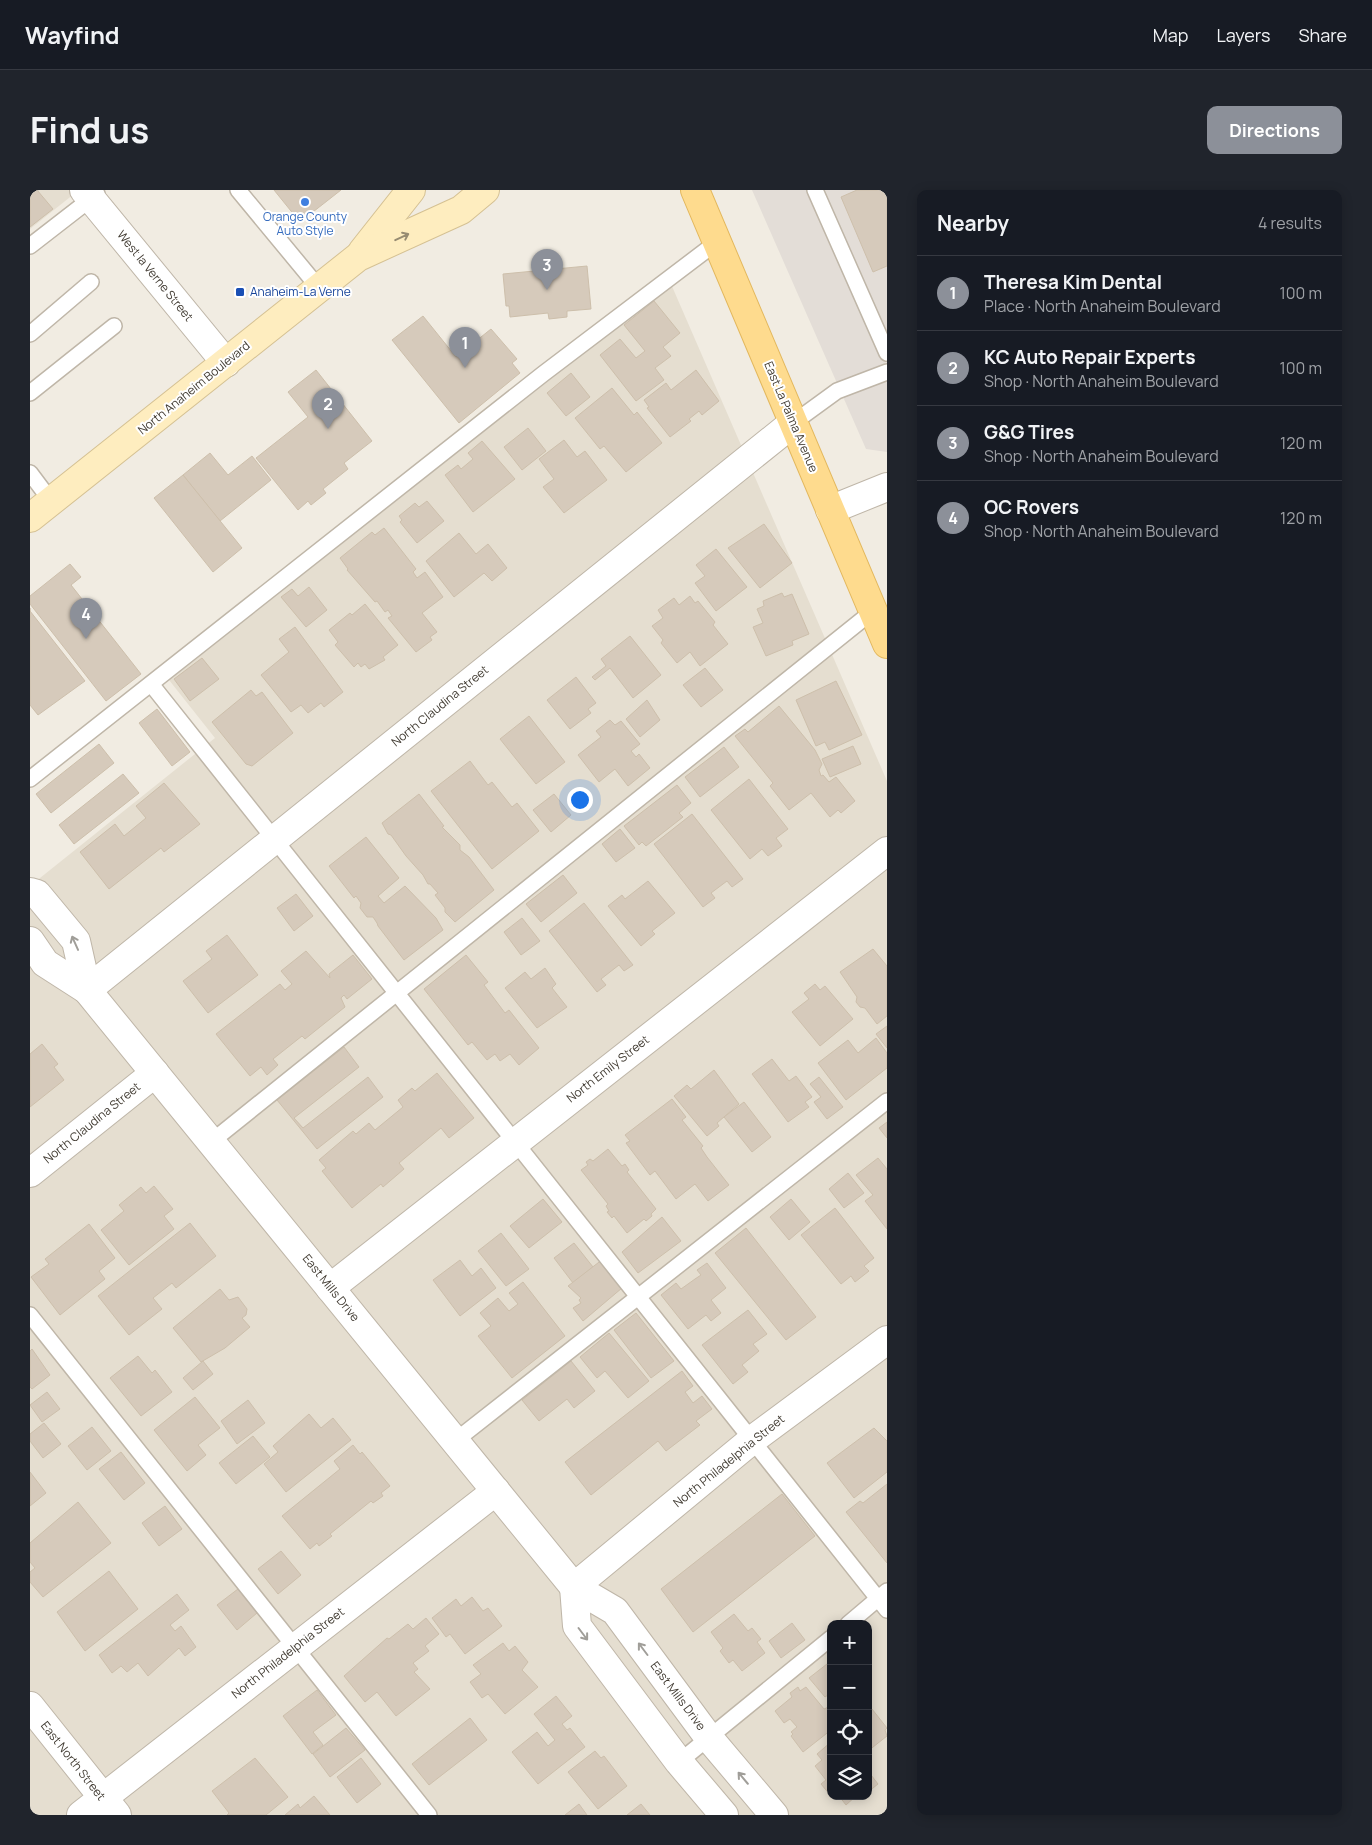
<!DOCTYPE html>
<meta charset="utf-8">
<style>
body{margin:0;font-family:Manrope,sans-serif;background:#20242c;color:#f1f3f6}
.controls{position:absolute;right:15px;bottom:15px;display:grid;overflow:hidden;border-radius:10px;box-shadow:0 2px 12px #0003}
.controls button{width:45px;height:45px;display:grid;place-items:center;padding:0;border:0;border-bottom:1px solid #363941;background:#171b24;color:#f1f3f6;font:25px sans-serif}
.you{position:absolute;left:549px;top:609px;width:18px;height:18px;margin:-12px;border:4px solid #fff;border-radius:50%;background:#1a73e8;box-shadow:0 0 0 8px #1a73e833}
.badge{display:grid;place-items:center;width:32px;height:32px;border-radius:50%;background:#8c9099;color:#fff;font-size:16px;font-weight:700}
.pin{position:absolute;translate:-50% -41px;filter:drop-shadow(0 1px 2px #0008)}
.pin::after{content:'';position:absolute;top:26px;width:18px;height:15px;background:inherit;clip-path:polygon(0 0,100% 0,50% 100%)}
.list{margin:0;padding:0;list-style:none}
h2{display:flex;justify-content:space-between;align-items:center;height:65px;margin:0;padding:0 20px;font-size:21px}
h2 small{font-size:16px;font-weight:400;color:#9ea1a6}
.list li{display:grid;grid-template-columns:32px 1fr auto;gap:15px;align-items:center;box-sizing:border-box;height:75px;padding:0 20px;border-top:1px solid #363941}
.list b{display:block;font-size:19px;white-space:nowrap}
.list p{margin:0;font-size:16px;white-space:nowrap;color:#9ea1a6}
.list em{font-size:16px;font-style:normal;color:#9ea1a6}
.icon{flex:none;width:28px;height:28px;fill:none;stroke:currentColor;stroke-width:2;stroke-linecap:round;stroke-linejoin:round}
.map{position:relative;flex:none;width:857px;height:1625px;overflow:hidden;border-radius:10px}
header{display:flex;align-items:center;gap:30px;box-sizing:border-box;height:70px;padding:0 25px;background:#171b24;border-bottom:1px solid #363941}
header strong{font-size:24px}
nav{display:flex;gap:28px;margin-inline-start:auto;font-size:18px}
.intro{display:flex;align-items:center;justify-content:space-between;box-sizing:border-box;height:120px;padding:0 30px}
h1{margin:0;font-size:35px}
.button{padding:12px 22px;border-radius:10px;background:#8c9099;color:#fff;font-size:18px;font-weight:700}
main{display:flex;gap:30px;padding:0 30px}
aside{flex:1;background:#171b24;border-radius:10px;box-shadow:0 2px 12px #0003}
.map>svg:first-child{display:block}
.residential{fill:#e5ded0;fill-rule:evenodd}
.industrial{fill:#e3ddd7}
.building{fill:#d6cabb;stroke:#cdbfab}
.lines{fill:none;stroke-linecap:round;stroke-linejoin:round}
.service-casing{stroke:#bfb6a8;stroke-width:18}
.minor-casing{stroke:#bfb6a8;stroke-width:30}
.secondary-casing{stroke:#d5c193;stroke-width:30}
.primary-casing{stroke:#e3b85e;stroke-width:30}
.service{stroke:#fff;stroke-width:15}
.minor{stroke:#fff;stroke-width:28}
.secondary{stroke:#feedbf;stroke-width:28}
.primary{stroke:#fedb8e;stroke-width:28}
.oneway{stroke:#978c72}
.oneway2{stroke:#a09e99}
.shop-dot{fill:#3f7fe0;stroke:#fff;stroke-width:2}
.transit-dot{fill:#1a4fb4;stroke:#fff;stroke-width:2}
.labels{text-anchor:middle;stroke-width:4;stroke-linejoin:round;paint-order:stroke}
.shop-label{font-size:12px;fill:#366cbe;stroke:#fff}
.street-label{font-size:12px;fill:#423c33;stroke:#fff}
.transit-label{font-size:12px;fill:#164399;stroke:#fff;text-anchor:start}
</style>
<header>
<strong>Wayfind</strong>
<nav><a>Map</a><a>Layers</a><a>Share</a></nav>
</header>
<div class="intro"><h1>Find us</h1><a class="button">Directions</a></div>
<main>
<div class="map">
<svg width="857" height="1625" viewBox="0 0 857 1625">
<rect width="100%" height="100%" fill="#f1ece2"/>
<g class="residential">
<path d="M0,0H49L0,39Z"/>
<path d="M641,94L857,591V1625H0V696L185,548L139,490ZM801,1434H838V1606H801Z"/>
</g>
<path class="industrial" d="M722,0H857V262L836,259Z"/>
<g class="building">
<path d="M0,0H7L23,19L0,37Z"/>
<path d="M244,0H311L274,29L269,23L265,26Z"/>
<path d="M827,0H857V76L843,82L811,7Z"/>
<path d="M557,76L561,119L537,121V127L519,129L518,123L480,127L479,116H476L473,84Z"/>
<path d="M624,111L650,143L633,157L641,166L625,178L634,190L606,211L570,165L590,149L606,168L615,161L594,135Z"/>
<path d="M393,126L426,167L461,139L487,169L482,173L490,183L429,233L362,150Z"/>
<path d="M286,180L342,251L314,273L318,279L293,299L296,303L281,315L278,311L268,320L226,268L278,227L258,202Z"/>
<path d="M666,180L689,211L672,225L669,221L659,229L661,231L640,247L617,218L619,217L614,210L636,193L641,200Z"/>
<path d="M541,183L560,207L536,226L517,203Z"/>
<path d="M582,198L604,225L607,222L632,253L596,282L574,256L570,259L545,228Z"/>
<path d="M498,238L516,261L492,280L474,257Z"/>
<path d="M534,250L547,267L555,261L577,290L534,323L513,297L524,289L509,269Z"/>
<path d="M452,251L485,289L443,322L415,285L428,275L431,279L443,269L438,263Z"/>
<path d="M180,263L198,285L222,266L241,290L190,331L153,285Z"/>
<path d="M153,285L212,358L183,382L124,308Z"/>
<path d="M397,311L414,331L387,353L370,332L372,330L369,326L385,313L389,317Z"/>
<path d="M734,334L762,373L730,398L698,358Z"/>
<path d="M354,338L386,379L383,382L387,388L395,382L413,407L392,423L407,442L400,447L402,450L386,462L358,428L362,426L358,420L355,422L347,411L345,412L317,380L318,379L310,368L342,342L345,345Z"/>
<path d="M429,343L446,364L458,354L477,378L462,391L454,383L424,407L396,371Z"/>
<path d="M686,359L717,397L686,421L665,393L675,386L666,375Z"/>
<path d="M40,374L51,387L41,395L111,484L76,511L0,414V406Z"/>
<path d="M279,397L297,420L276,437L251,407L262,399L268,406Z"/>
<path d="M752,403L754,407L762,404L779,444L762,451L763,455L736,466L723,437L733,433L727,419L734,416L733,411Z"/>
<path d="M660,406L665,413L668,411L685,432L683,435L698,454L670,476L660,462L647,473L631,453L633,450L622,436L633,428L628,420L644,408L649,415Z"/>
<path d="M335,414L368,455L353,467L355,470L339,479L335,474L331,477L328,473L324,477L305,455L308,452L299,440L320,423L322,425Z"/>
<path d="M0,418V421L55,491L8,525L0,515Z"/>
<path d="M265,437L313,502L294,517L291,513L278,523L271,515L261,522L231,485L259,462L249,449Z"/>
<path d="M600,446L631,485L603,508L580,478L565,490L562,487L576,476L571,469Z"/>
<path d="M172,468L189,489L160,511L144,489Z"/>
<path d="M675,478L693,500L671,517L653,495Z"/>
<path d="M546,487L566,513L558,519L561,523L540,539L517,510Z"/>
<path d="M806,491L832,545L799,560L795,552L786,556L766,510Z"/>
<path d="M221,500L226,506L232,502L263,543L222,576L216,574L182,532Z"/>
<path d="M617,510L630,530L610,547L596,529Z"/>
<path d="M749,516L785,560L792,574L789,580L791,586L793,585L799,592L806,587L825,611L811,623L808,620L800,627L781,603L759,620L740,596L743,593L705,546L715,539L718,542Z"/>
<path d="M127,519L160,562L142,576L109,533Z"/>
<path d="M499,526L535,572L506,594L470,549Z"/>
<path d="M580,530L585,535L591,531L610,554L601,561L606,567L609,564L620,578L598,596L585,579L569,592L548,565L571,547L566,541Z"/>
<path d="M69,554L84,573L21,623L6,604Z"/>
<path d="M823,556L831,574L800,587L792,569Z"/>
<path d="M694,557L709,577L670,607L655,587Z"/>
<path d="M440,571L458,595L462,592L482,617L487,613L509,641L462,679L401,601Z"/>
<path d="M93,584L109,603L44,654L29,635Z"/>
<path d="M719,589L758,639L746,648L752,656L738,666L732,659L720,669L681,620Z"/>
<path d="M134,593L170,634L134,662L131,658L79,699L50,662L85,634L94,646L116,628L106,616Z"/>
<path d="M647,595L661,613L649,623L653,627L616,656L612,652L609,655L594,636Z"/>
<path d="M389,604L414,636L412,637L430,655V660L439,667L464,700L425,732L415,722V718L405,705L408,703L400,694H398L393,685L376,666L361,645L358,644L352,633Z"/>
<path d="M524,604L541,625L521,642L503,620Z"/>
<path d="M662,624L713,689L702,697L697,691L681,703L685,708L673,717L624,654Z"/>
<path d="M590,639L605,658L586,672L572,654Z"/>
<path d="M336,647L369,688L348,706L354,713L375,696L406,728L413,740L374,770L348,736L347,733L343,727H337L330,718L331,713L326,706L324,708L299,676Z"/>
<path d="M533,685L547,703L511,732L496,714Z"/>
<path d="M618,691L645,723L622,741L625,744L611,756L578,716L592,705L595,709Z"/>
<path d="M266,704L283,726L264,741L247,718Z"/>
<path d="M554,713L603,775L594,781L589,775L571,789L576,795L567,802L519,741Z"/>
<path d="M492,728L510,751L491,765L474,742Z"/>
<path d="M197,745L228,785L178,823L153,791L182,769L176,761Z"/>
<path d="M843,759L857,776V826L847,834L835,818L830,817L826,812L827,807L810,782Z"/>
<path d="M276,761L300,788L299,784L323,765L342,789L317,809L314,805L311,808L315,817L275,849L272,846L243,869L248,875L237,885L231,877L220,886L186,844L250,794L255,800L262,794L251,781Z"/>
<path d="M436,765L458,792L454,795L475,823L479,820L509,858L489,875L480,864L470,871L465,864L457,870L442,852L438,855L394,799Z"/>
<path d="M515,778L526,794L522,798L537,817L507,838L475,798L495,782L501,789Z"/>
<path d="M785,794L790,800L795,796L823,829L790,856L762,822L779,809L774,803Z"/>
<path d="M857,836V858L846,844Z"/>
<path d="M846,848L857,863V878L816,910L788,873L818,850L828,863Z"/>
<path d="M12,854L28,874L24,877L34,890L0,917V864Z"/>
<path d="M314,857L329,877L264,928L273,938L338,887L353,907L287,959L247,910Z"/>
<path d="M742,869L759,891L766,886L782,907L775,912L779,917L758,932L722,884Z"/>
<path d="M684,880L709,914L687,933L689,936L677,946L644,906L657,895L661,899Z"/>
<path d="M407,883L444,928L419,948L411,938L369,973L374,979L353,997L351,994L322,1018L292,981L296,978L289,970L323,941L326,944L339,933L345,940L373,917L368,910L382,898L385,901Z"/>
<path d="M789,887L813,917L797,929L784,912L791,907L780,894Z"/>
<path d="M642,909L656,927L652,930L673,956L671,958L677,967L699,995L678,1011L665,994L646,1009L625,981L620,985L596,953L600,951L595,945Z"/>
<path d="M714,912L741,947L722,962L694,927Z"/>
<path d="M857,932V948L849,938Z"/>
<path d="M578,959L592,976L595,974L599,980L597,982L626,1019L621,1024L622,1026L616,1031L614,1029L597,1043L584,1026L582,1028L577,1022L579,1021L576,1016L578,1014L551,980L558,975L556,972L560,969L563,971Z"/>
<path d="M848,968L857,979V1039L835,1011L843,1005L826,985Z"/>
<path d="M818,983L834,1003L814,1018L799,999Z"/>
<path d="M124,996L143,1019L134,1026L144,1039L99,1075L71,1040L94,1021L89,1015L111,997L116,1003Z"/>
<path d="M513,1009L532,1032L499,1058L480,1036Z"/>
<path d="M761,1009L780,1032L759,1050L740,1027Z"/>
<path d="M805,1018L844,1068L834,1076L839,1081L825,1092L821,1086L811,1094L771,1045Z"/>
<path d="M632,1027L651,1051L608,1083L592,1062Z"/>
<path d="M160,1033L186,1066L146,1098L142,1093L123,1108L132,1119L99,1145L68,1106Z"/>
<path d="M59,1034L85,1068L69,1081L75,1089L30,1125L1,1087L19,1074L15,1069Z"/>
<path d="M716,1038L786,1127L756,1150L685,1063Z"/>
<path d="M471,1043L499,1079L476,1096L448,1061Z"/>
<path d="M544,1053L563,1077L543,1093L524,1068Z"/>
<path d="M573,1069L592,1098L553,1131L543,1118L551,1113L549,1110L551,1108L538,1096Z"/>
<path d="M430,1070L442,1086L451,1078L466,1098L430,1126L403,1090Z"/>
<path d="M677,1073L696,1098L681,1110L691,1123L681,1131L676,1125L658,1139L631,1105L646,1093L651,1099L665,1089L671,1085L667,1080Z"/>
<path d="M493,1092L535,1146L482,1188L448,1146L461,1136L450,1123L468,1108L479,1121L488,1114L479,1103Z"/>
<path d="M190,1099L199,1110L208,1107L217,1119L216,1125L212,1128L220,1137L195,1158L171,1172L143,1138Z"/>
<path d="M718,1120L737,1144L723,1154L729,1161L712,1175L718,1182L703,1194L672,1155Z"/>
<path d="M606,1123L644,1171L621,1188L584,1140Z"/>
<path d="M579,1143L619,1191L598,1208L575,1181L567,1188L550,1167Z"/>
<path d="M2,1159L20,1185L2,1199L0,1197V1161Z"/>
<path d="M108,1166L122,1183L125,1180L142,1202L111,1226L80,1188Z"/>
<path d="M173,1171L183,1184L163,1200L153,1188Z"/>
<path d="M541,1171L565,1201L544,1218L537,1209L509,1231L492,1210Z"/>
<path d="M652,1181L663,1196L655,1202L663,1213L672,1206L682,1219L666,1231L670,1235L636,1261L628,1251L561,1305L535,1272Z"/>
<path d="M17,1202L30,1219L12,1232L0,1215Z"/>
<path d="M165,1207L190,1238L168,1255L176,1265L157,1281L124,1240Z"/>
<path d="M218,1210L235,1233L207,1254L191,1231Z"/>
<path d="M279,1224L291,1238L303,1228L321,1250L256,1302L234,1274L248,1262L243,1256Z"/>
<path d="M14,1233L31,1254L13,1268L0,1251V1244Z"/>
<path d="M62,1237L81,1261L57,1280L38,1256Z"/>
<path d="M844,1238L857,1251V1282L824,1308L797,1273Z"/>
<path d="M223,1246L240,1267L206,1294L189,1273Z"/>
<path d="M323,1255L330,1264L332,1262L360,1296L351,1303L353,1306L343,1313L341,1311L300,1344L302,1346L289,1356L287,1353L280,1359L252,1326L310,1279L304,1271Z"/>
<path d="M91,1262L115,1293L94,1310L69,1279Z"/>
<path d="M0,1282L16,1303L0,1316Z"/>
<path d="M857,1294V1373L816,1322L830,1311L833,1313Z"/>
<path d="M752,1304L785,1346L663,1442L631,1399Z"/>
<path d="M48,1312L81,1353L13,1407L0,1392V1382L5,1378L0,1372V1353Z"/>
<path d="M135,1316L152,1339L129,1356L112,1333Z"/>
<path d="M251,1361L271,1385L248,1404L228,1379Z"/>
<path d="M79,1381L108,1419L55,1461L27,1422Z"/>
<path d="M208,1399L227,1423L207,1440L187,1415Z"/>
<path d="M147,1404L159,1420L140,1435L145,1441L151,1436L166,1457L155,1466L149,1458L118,1486L108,1473L97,1482L91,1476L82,1483L69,1465Z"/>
<path d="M442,1407L453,1421L458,1418L472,1436L435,1464L420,1444L416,1447L402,1428L426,1409L431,1416Z"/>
<path d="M704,1424L718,1441L722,1438L731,1449L727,1452L735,1463L712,1481L703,1470L699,1473L690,1461L693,1458L681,1442Z"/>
<path d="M396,1428L409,1444L395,1456L399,1461L383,1473L388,1479L384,1482L400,1499L366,1526L347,1502L335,1512L314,1486L357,1448L359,1449L378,1434L383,1439Z"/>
<path d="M762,1433L775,1450L751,1468L739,1451Z"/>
<path d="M473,1453L479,1461L485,1456L498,1472L492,1480L508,1497L475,1524L458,1504L452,1508L440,1492L451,1484L443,1475Z"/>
<path d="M797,1474L801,1478V1503L795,1507L779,1488Z"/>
<path d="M768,1497L770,1501L776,1497L794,1519L801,1516V1540L773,1562L761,1546L763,1544L761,1542L767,1537L760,1529L754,1533L745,1521L762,1507L760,1503Z"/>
<path d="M287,1500L306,1525L283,1542L293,1555L282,1564L253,1526Z"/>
<path d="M526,1506L542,1526L532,1534L537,1540L540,1538L555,1557L508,1594L482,1562L507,1542L518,1556L525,1550L504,1524Z"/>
<path d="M842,1519L857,1538L855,1540L857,1546L838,1561V1522Z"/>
<path d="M440,1528L457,1550L399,1595L382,1574Z"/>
<path d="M316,1538L335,1560L300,1587L283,1564Z"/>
<path d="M801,1552V1606L791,1594L796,1590L785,1576L792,1570L787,1564Z"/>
<path d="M565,1561L571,1568L574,1566L597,1596L568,1619L538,1582Z"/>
<path d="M225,1568L258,1607L236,1625H197L199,1623L182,1601Z"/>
<path d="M331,1568L351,1594L327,1613L307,1587Z"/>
<path d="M838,1581L848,1594L838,1602Z"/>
<path d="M284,1606L300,1625H255L268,1614L270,1618Z"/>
<path d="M809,1606H826L816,1615Z"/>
<path d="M549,1614L557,1625H535Z"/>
<path d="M611,1614L620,1625H597Z"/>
</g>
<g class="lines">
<defs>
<g id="service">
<path d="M208,0L289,98"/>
<path d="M785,0L857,163"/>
<path d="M0,56L67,4"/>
<path d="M0,144L61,92"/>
<path d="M0,203L84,136"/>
<path d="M763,233L807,201L857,182"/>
<path d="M0,283L21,311"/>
<path d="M121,494L857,1420"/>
<path d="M0,589L513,184L687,52"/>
<path d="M181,952L843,421"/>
<path d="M0,1125L399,1625"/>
<path d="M425,1251L857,911"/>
<path d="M818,1434L857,1401"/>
<path d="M649,1572L801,1448"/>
</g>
<g id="minor">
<path d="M54,0L196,173"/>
<path d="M800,320L857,297"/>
<path d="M0,702L7,704L46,751L57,800"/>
<path d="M0,751L15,773L57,800L544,1397L585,1421L679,1548L744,1625"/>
<path d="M57,800L763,233"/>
<path d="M0,983L125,883"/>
<path d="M300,1098L857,661"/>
<path d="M544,1397L722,1250L857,1150"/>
<path d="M544,1397L547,1436L649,1572L694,1625"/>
<path d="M0,1516L87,1625"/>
<path d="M51,1625L466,1301"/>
</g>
<g id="secondary">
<path d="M332,62L381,0"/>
<path d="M0,328L328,67L431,20L455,0"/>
</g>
<path id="primary" d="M665,0L857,454"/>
</defs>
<use href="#service" class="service-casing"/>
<use href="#minor" class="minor-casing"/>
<use href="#secondary" class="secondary-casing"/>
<use href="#primary" class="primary-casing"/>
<use href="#service" class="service"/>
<use href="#minor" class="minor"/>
<use href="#secondary" class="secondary"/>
<use href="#primary" class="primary"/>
</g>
<defs><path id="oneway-shaft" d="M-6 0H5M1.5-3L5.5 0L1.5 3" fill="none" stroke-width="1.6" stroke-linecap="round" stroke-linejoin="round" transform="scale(1.25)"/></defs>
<use class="oneway" href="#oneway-shaft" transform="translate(372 47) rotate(-25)"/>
<g class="oneway2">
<use href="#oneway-shaft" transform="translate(45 753) rotate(-114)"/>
<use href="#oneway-shaft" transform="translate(553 1444) rotate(53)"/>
<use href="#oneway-shaft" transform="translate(613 1459) rotate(-127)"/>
<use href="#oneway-shaft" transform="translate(713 1588) rotate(-130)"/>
</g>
<circle class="shop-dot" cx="275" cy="12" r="5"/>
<rect class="transit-dot" x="205" y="97" width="10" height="10" rx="2.5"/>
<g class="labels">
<g class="shop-label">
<text x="275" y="31">Orange County<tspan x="275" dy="14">Auto Style</tspan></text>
</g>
<g class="street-label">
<text transform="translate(125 86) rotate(51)" y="4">West la Verne Street</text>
<text transform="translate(164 198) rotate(-39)" y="4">North Anaheim Boulevard</text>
<text transform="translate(761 227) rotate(67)" y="4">East La Palma Avenue</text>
<text transform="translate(410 516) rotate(-39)" y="4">North Claudina Street</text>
<text transform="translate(578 879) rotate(-38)" y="4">North Emily Street</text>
<text transform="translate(62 933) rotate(-39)" y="4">North Claudina Street</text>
<text transform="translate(301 1098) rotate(51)" y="4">East Mills Drive</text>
<text transform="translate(699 1271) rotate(-39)" y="4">North Philadelphia Street</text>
<text transform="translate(258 1463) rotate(-38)" y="4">North Philadelphia Street</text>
<text transform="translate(648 1506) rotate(53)" y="4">East Mills Drive</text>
<text transform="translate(43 1571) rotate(52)" y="4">East North Street</text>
</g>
<g class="transit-label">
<text x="220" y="106">Anaheim-La Verne</text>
</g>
</g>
</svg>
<div class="controls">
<button>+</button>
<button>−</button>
<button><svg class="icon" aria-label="locate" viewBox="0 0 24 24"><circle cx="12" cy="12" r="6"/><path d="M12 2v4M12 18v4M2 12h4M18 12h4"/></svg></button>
<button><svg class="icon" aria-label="layers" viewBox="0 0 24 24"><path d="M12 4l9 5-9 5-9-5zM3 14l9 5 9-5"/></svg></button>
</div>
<div class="you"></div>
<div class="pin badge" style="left:435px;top:178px">1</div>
<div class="pin badge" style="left:298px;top:239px">2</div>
<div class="pin badge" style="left:517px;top:100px">3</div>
<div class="pin badge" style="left:56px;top:449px">4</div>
</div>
<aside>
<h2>Nearby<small>4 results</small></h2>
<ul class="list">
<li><span class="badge">1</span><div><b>Theresa Kim Dental</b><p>Place · North Anaheim Boulevard</p></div><em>100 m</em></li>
<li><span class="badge">2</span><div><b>KC Auto Repair Experts</b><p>Shop · North Anaheim Boulevard</p></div><em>100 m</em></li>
<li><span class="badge">3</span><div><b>G&amp;G Tires</b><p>Shop · North Anaheim Boulevard</p></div><em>120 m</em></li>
<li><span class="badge">4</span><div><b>OC Rovers</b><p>Shop · North Anaheim Boulevard</p></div><em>120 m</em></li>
</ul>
</aside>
</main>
